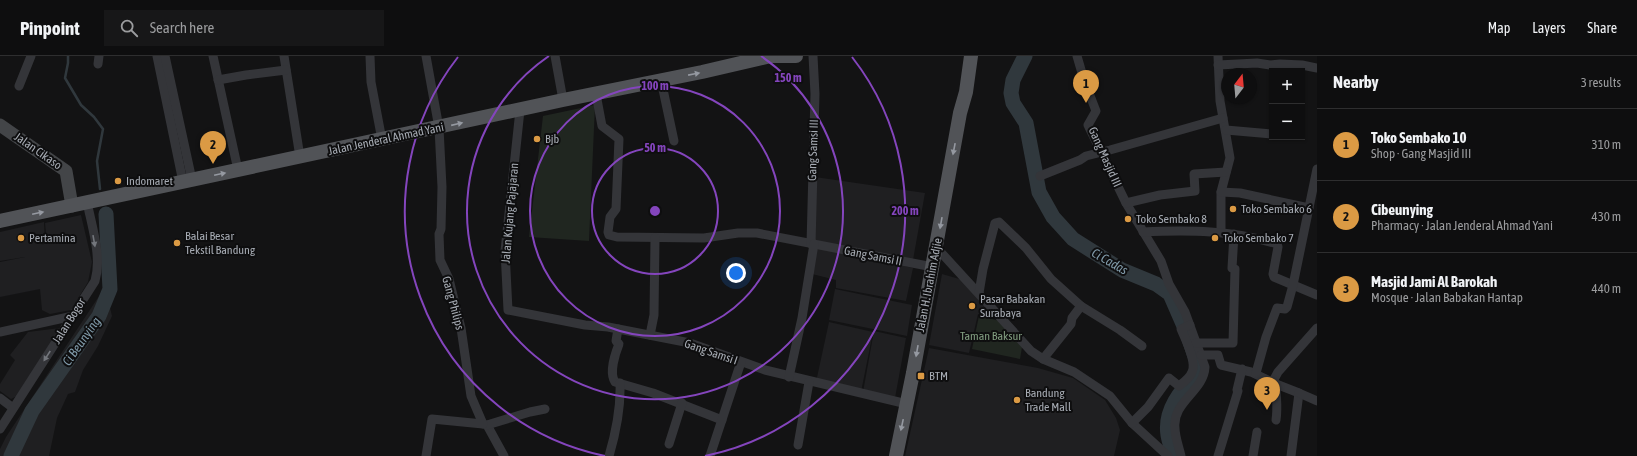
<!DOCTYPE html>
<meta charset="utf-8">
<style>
body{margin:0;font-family:"Asap Condensed",sans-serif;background:#171718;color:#f1f3f6}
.controls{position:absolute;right:12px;top:12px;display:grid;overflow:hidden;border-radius:0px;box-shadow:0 1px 3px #0004}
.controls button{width:36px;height:36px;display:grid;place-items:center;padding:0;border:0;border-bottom:1px solid #2e2e2f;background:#0e0e0f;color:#f1f3f6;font:20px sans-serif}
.compass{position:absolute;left:1221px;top:12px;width:36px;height:36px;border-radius:50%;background:#0e0e0f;box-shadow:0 1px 3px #0004;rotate:16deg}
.you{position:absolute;left:736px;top:217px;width:14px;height:14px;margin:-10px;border:3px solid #fff;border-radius:50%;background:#1a73e8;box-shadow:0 0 0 6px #1a73e833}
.badge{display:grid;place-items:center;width:26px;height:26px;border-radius:50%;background:#db9a44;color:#111;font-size:13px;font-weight:700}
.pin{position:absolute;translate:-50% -33px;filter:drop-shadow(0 1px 2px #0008)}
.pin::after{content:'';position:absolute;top:21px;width:14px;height:12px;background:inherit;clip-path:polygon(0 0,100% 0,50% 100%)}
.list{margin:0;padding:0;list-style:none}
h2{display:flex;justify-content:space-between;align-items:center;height:52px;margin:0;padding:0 16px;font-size:17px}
h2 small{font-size:13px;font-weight:400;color:#9b9c9e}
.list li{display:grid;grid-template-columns:26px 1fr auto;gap:12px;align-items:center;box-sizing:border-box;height:72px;padding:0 16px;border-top:1px solid #2e2e2f}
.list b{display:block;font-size:15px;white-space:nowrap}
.list p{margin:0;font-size:13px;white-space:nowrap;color:#9b9c9e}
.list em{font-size:13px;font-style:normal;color:#9b9c9e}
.icon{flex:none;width:22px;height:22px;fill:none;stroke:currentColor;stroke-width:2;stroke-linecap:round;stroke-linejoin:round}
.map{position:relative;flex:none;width:1317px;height:400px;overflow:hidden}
header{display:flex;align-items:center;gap:24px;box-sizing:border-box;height:56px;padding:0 20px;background:#0e0e0f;border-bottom:1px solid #2e2e2f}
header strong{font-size:19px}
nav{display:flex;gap:22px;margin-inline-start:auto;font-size:14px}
.search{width:280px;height:36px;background:#171718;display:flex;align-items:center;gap:10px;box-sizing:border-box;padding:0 14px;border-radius:0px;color:#9b9c9e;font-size:15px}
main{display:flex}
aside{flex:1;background:#0e0e0f}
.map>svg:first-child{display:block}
.built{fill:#1f1f21}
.green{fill:#202620}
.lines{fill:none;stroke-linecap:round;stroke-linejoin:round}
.stream{stroke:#30383d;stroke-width:2.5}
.river{stroke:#30383d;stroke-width:15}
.street{stroke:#343539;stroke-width:9}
.secondary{stroke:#434548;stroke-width:13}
.primary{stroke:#515357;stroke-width:14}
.oneway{fill:#9599a1}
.oneway2{fill:#73767c}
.ring{fill:none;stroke:#8445bd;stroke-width:2}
.poi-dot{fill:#db9a44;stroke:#0e0e0f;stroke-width:1.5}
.labels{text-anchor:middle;stroke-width:4;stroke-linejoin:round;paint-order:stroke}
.street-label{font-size:12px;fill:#a6abb3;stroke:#0e0e0f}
.poi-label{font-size:12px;fill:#a6abb3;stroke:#0e0e0f;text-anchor:start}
.park-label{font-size:12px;fill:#809c7f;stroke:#0e0e0f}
.water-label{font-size:13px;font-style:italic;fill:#819baa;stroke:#0e0e0f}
.centre{fill:#8445bd;stroke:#0e0e0f;stroke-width:2}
.ring-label{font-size:12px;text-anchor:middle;font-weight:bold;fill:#8445bd;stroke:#0e0e0f;stroke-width:4;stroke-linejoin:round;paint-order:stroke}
</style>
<header>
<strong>Pinpoint</strong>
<div class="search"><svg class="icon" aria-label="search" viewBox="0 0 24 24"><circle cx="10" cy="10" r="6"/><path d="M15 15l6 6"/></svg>Search here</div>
<nav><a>Map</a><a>Layers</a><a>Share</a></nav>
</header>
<main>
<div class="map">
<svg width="1317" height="400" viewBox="0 0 1317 400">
<rect width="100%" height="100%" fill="#131314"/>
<g class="built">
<path d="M815,121L925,137L913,204L813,186Z"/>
<path d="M81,159L92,206L88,226L71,254L50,258L42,254L40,233L0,241V206L25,201L0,205V176L44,166L45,187L41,189L47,187L45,167Z"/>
<path d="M818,190L913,212L906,245L836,232V224L812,218Z"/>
<path d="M942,218L963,224L984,251L983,258H978L969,297L929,289Z"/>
<path d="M105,231L112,260L98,290L83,314L75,336L68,338L57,362L49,400H0V393L6,381Z"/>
<path d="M835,233L912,249L907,280L829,264Z"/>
<path d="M829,266L873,276L861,336L816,326Z"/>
<path d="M60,272L17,340L11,343L0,335V328L15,304L10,299L28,276Z"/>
<path d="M874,275L906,282L895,342L863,336Z"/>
<path d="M929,292L1038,312L1073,322L1105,344L1116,362L1120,374L1114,400H905Z"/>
</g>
<g class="green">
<path d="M595,49L589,185L529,181L543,60Z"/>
<path d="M979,260L1000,265L1022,291L1020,303L972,293Z"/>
</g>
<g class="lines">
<path class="stream" d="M68,0V7L65,22L81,49L94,61L103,73L97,105L100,133"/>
<g class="river">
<path d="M1025,0L1013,24L1011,37L1013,47L1026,67L1039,136L1053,161L1073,183L1122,214L1156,228L1170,238L1187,277L1197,306V318C1181,334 1164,354 1168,379C1169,386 1172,393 1174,400"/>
<path d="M11,400L32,355L99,260L110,233L106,158"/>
</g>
<g class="street">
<path d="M157,0L183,126"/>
<path d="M165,0L192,124"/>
<path d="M213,0L238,114"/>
<path d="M284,0L300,101"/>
<path d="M370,0L371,26L382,84"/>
<path d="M426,0L439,72L442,131L441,173L439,178L440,204L449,223L461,272L471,340L483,368L487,369L504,400"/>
<path d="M555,0L563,44"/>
<path d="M1077,0L1084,24L1096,55L1088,69L1126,147L1161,205L1169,228L1185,256L1205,311C1204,335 1172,346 1175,372C1175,381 1179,391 1181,400"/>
<path d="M1218,0L1220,45L1230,102L1221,136V176"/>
<path d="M98,8L99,0"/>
<path d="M1218,9L1257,7L1270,9L1280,8L1302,9L1317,12"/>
<path d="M218,24L246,19L286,14"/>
<path d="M661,24L674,85"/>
<path d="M19,30L31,0"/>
<path d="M596,38L602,70L619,83L616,153L610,161L608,176L609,179L617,181L704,182L738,177H757L933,211"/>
<path d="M520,54L505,195L508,254L585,269L608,271L690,287L765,314L907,348"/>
<path d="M1226,74L1272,78"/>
<path d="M1040,120L1080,104L1086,100L1110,94L1223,62"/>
<path d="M1221,136L1240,137L1309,152"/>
<path d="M1126,147L1160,139L1195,135L1194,118L1226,116"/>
<path d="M1143,176C1188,174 1234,174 1277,188L1278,191L1273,218L1274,221L1317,239"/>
<path d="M811,188L815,38L813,0"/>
<path d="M936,191L1031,295L1043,303L1074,316L1110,340L1132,367L1168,400"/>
<path d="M979,237L983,213L995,167L999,166L1026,192L1051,223L1081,250L1120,274L1142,290"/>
<path d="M618,273L616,285L619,288C615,298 609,317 615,326L653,337L722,364"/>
<path d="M0,276L73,260"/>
<path d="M650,279L654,259L655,182"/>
<path d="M1196,287H1233L1235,213L1232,212L1234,178"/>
<path d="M1201,299H1218L1221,309L1251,316L1276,328L1299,337L1291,400"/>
<path d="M1043,303L1071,268L1072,262L1081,250"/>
<path d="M1256,317L1266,281L1277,252L1285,253L1287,251L1293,229L1317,113"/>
<path d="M789,321L802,262L814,188"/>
<path d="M1273,325L1278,316L1317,272"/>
<path d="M1299,337L1317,345"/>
<path d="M0,342L13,352"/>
<path d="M1276,364C1278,352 1276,341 1276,328"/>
<path d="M1132,367L1148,351L1169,322L1179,330C1184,326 1190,322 1192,316C1197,306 1185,282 1181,273L1190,269"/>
<path d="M487,369L530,356L545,353"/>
<path d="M0,373L95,225C102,201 92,171 87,146"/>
<path d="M669,388L682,347"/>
<path d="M798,389L809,326"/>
<path d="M426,400L432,363L483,368"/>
<path d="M609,400C616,376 621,353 620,327"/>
<path d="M710,400L741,306"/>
<path d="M1218,400L1238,335L1237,334L1242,313"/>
<path d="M1253,400L1257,376"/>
</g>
<path class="secondary" d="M0,69L66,115L72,150"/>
<g class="primary">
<path d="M771,0H796"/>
<path d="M0,165L563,44L702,16L771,0"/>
<path d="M896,400L913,317L960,57L966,36L971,0"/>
</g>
</g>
<defs><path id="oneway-solid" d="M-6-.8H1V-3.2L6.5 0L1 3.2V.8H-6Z"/></defs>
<g class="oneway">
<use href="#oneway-solid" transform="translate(694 18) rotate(-11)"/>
<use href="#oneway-solid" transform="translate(457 68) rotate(-13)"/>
<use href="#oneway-solid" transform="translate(954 93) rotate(101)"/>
<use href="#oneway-solid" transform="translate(220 118) rotate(-12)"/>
<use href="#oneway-solid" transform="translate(38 157) rotate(-12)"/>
<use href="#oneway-solid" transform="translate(941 167) rotate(100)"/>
<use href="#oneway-solid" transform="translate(917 295) rotate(100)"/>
<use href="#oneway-solid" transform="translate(902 369) rotate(102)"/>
</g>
<g class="oneway2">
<use href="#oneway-solid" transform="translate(94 185) rotate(80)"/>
<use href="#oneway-solid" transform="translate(47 300) rotate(123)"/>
</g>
<g class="ring">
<circle cx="655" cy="155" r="63"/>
<circle cx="655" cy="155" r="125"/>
<path d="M761 0A188 188 0 1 1 549 0"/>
<path d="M605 400A250 250 0 0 1 458 1M852 1A250 250 0 0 1 705 400"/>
</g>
<g class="poi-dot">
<circle cx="537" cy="83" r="4"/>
<circle cx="118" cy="125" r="4"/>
<circle cx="1233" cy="153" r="4"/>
<circle cx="1128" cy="163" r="4"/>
<circle cx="21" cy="182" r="4"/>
<circle cx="1215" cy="182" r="4"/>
<circle cx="177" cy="187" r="4"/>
<circle cx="972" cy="250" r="4"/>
<rect x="917" y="316" width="8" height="8" rx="2"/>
<circle cx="1017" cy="344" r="4"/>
</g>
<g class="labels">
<g class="street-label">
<text transform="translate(386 83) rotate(-12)" y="4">Jalan Jenderal Ahmad Yani</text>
<text transform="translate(813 94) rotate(-88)" y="4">Gang Samsi III</text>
<text transform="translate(38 95) rotate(35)" y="4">Jalan Cikaso</text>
<text transform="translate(1105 101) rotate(66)" y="4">Gang Masjid III</text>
<text transform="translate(510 157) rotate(-85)" y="4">Jalan Kujang Pajajaran</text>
<text transform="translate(873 200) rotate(11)" y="4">Gang Samsi II</text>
<text transform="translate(929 229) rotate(-79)" y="4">Jalan H. Ibrahim Adjie</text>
<text transform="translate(453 247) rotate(75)" y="4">Gang Philips</text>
<text transform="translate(69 265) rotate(-58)" y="4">Jalan Bogor</text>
<text transform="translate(711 296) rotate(19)" y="4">Gang Samsi I</text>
</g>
<g class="poi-label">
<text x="545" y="87">Bjb</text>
<text x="126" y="129">Indomaret</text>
<text x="1241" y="157">Toko Sembako 6</text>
<text x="1136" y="167">Toko Sembako 8</text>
<text x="185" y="184">Balai Besar<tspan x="185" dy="14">Tekstil Bandung</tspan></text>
<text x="29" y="186">Pertamina</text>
<text x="1223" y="186">Toko Sembako 7</text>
<text x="980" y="247">Pasar Babakan<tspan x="980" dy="14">Surabaya</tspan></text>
<text x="929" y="324">BTM</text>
<text x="1025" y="341">Bandung<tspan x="1025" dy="14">Trade Mall</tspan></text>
</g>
<g class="park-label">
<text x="991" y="284">Taman Baksur</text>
</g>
<g class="water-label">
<text transform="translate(1110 205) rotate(30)" y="5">Ci Cadas</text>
<text transform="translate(81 285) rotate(-55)" y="5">Ci Beunying</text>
</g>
</g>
<circle cx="655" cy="155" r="6" class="centre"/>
<g class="ring-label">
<text x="788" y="26">150 m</text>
<text x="655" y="34">100 m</text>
<text x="655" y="96">50 m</text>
<text x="905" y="159">200 m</text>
</g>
</svg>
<div class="controls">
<button>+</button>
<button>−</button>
</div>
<svg class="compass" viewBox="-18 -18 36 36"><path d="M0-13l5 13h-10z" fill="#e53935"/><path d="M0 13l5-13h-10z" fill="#9b9c9e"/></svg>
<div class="you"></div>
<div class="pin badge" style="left:1086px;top:47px">1</div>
<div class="pin badge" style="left:213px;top:108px">2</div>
<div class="pin badge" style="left:1267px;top:354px">3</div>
</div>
<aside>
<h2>Nearby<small>3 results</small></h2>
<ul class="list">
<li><span class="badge">1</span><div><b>Toko Sembako 10</b><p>Shop · Gang Masjid III</p></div><em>310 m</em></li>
<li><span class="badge">2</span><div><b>Cibeunying</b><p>Pharmacy · Jalan Jenderal Ahmad Yani</p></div><em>430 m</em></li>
<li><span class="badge">3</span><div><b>Masjid Jami Al Barokah</b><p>Mosque · Jalan Babakan Hantap</p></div><em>440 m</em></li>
</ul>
</aside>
</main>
